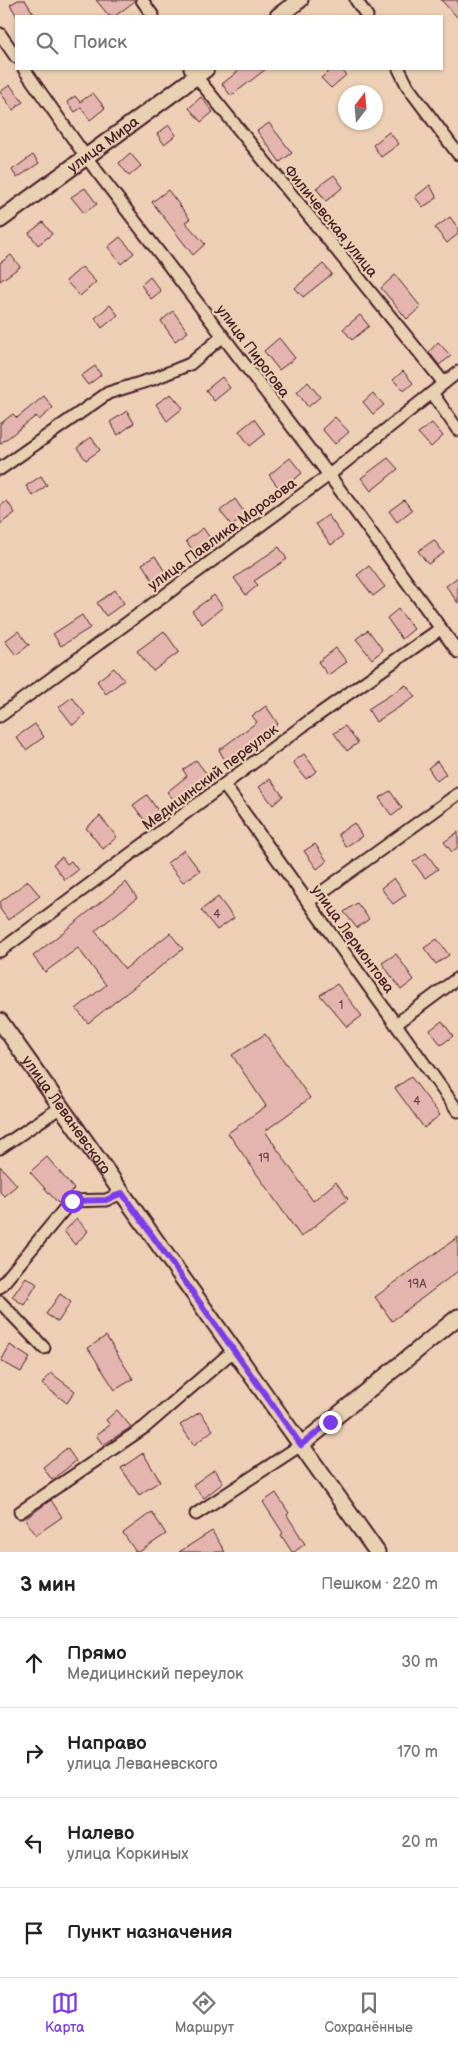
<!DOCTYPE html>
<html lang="ru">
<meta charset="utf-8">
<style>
body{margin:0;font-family:"Balsamiq Sans",sans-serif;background:#f6f6f6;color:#222}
.compass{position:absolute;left:338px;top:85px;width:45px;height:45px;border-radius:50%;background:#fff;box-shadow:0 1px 4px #0004;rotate:16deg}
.stop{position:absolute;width:15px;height:15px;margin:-11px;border:4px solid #7c3aed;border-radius:50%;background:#fff}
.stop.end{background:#7c3aed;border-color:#fff;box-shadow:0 1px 5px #0008}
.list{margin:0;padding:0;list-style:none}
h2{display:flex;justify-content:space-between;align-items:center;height:65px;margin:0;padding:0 20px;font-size:21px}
h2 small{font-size:16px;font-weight:400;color:#767676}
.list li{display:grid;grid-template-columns:32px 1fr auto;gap:15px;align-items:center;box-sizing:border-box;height:90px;padding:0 20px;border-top:1px solid #e0e0e0}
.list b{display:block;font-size:19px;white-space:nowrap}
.list p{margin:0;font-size:16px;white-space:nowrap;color:#767676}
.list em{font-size:16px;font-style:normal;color:#767676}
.icon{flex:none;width:28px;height:28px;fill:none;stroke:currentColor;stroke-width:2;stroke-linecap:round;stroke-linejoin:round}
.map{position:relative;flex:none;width:458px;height:1552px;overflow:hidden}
.search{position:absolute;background:#fff;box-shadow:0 1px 4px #0004;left:15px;right:15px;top:15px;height:55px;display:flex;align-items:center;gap:12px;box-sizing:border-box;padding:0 18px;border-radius:0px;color:#767676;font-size:19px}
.sheet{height:425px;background:#fff}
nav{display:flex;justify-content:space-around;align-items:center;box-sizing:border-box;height:70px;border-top:1px solid #e0e0e0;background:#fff;font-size:14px;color:#767676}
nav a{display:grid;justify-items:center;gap:2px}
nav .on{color:#7c3aed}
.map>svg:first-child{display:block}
.building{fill:#e4b5ae;stroke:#4a1f2b}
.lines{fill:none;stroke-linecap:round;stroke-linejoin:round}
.minor-casing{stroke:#4a1f2b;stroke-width:15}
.tertiary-casing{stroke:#4a1f2b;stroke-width:19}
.minor{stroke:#e9d0b1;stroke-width:11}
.tertiary{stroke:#e9d0b1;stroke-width:15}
.route{stroke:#7c3aed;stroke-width:6}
.labels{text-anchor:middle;stroke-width:4.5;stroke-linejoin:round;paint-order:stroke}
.number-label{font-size:12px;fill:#70444c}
.street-label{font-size:15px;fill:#4a1f2b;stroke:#e9d0b1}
</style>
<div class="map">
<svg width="458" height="1552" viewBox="0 0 458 1552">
<rect width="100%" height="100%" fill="#eccfb4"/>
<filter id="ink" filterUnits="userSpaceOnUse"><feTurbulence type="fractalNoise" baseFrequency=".02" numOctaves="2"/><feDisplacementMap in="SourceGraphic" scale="10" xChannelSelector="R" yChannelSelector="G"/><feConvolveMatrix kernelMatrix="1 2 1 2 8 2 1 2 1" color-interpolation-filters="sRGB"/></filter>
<g filter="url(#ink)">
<g class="building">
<path d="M18,0H25L35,16H17L10,5Z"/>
<path d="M96,0H135V1L115,16H109Z"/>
<path d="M441,0H458V18Z"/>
<path d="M241,69H266L231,96L222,84Z"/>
<path d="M332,69H341L346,75L331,88L321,78Z"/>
<path d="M10,85L23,102L13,110L0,92Z"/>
<path d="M93,93L105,108L90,120L81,108L75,112L67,102L75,96L80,102Z"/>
<path d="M201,97L213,112L201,122L189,108Z"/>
<path d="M269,123L292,153L280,162L257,131Z"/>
<path d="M169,125L176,135L164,144L157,134Z"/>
<path d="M389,132L399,144L381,157L373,145Z"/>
<path d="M130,153L141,166L129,176L119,163Z"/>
<path d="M33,155L39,163L17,178L12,170Z"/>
<path d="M334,175L343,187L326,201L316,188Z"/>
<path d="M430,185L437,198L423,207L415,197Z"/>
<path d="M85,188L97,204L84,213L71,197Z"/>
<path d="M168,190L190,219L185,222L205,244L193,255L152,202Z"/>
<path d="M450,217L458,228V234L447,243L435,228Z"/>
<path d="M43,222L52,234L38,245L29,233Z"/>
<path d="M120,237L134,253L121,264L108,247Z"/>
<path d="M11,255L20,267L0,281V263Z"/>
<path d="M323,264L332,274L303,297L295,288Z"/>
<path d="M82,267L96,282L80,296L66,281Z"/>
<path d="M395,275L421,307L407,319L381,288Z"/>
<path d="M150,277L161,291L151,299L141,285Z"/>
<path d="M110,305L118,315L102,328L95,318Z"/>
<path d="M173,311L188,332L175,341L161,321Z"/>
<path d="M360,315L369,326L352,340L343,329Z"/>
<path d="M279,338L295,358L279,370L264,351Z"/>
<path d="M438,342L451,356L439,365L429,352Z"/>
<path d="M95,366L101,375L88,385L81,376Z"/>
<path d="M403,371L413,383L404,391L393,380Z"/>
<path d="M222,377L230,388L214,401L206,390Z"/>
<path d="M308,382L320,397L308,407L297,392Z"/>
<path d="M373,393L384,405L373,414L363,402Z"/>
<path d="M171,394L183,408L167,421L156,404Z"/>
<path d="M44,396L53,408L39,420L36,416L0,444V424L13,414L17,418Z"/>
<path d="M127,411L134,423L118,435L110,422Z"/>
<path d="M335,417L349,432L335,444L322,429Z"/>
<path d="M254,419L265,434L250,446L239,431Z"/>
<path d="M432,423L443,436L431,447L418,433Z"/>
<path d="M91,437L100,450L86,460L77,448Z"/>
<path d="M290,458L302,473L281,491L269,475Z"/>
<path d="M388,458L398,469L371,491L361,478Z"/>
<path d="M41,476L47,485L33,496L26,486Z"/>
<path d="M235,499L246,515L232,526L220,511Z"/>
<path d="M404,500L412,510L397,522L389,511Z"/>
<path d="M7,501L15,513L0,524V506Z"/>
<path d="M328,515L343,536L331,545L316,524Z"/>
<path d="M203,528L210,538L194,552L186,541Z"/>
<path d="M434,540L444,553L428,564L418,551Z"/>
<path d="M279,547L287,559L254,581L258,585L246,595L234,578Z"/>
<path d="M155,556L165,572L153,581L142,564Z"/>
<path d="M369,566L385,587L373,596L357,575Z"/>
<path d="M458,577V603L446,586Z"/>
<path d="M115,590L124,603L106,616L97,603Z"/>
<path d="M214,595L223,607L202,624L192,611Z"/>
<path d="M398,609L414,629L402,639L387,618Z"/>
<path d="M82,615L90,628L61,646L53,634Z"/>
<path d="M368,630L383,650L372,659L356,639Z"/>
<path d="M18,631L29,645L16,655L5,641Z"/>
<path d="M164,631L179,652L153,671L137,651Z"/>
<path d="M336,648L347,662L328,675L318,662Z"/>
<path d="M114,668L124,680L106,694L97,681Z"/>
<path d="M406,685L415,697L376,722L368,709Z"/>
<path d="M72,697L85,714L73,725L59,707Z"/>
<path d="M266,706L278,724L226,762L219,750L257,722L252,716Z"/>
<path d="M35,724L44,737L26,750L16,737Z"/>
<path d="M345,726L358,743L347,751L334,733Z"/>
<path d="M304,754L317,771L306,779L293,762Z"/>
<path d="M196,760L209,777L176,802L167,792L187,776L183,770Z"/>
<path d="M437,761L446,774L437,781L428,768Z"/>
<path d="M270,779L283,796L273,805L259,787Z"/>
<path d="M390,791L402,808L392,816L379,798Z"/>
<path d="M147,795L159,812L146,822L133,805Z"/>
<path d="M100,816L117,837L103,849L86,828Z"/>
<path d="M354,823L362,836L346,847L338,834Z"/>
<path d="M458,832V847L452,852L444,842Z"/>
<path d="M315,844L327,861L317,869L304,851Z"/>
<path d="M184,850L200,871L183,882L167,863Z"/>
<path d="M426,853L438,869L425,878L413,862Z"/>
<path d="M62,857L67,864L71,861L78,870L65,880L53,864Z"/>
<path d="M394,878L406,895L393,904L381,888Z"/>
<path d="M28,881L40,896L8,920L0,909V902Z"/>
<path d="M126,882L137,898L95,931L125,969L170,933L183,949L88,1023L76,1009L106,985L78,948L45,972L33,956Z"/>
<path d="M218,897L234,918L217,930L201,910Z"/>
<path d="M357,903L369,919L357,928L344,912Z"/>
<path d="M437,939L449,955L436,964L424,948Z"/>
<path d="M396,954L414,980L401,990L382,963Z"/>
<path d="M337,984L362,1016L347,1027L320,995Z"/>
<path d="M442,1021L453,1036L441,1045L430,1030Z"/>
<path d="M265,1034L310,1098L265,1131L313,1201L336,1182L348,1199L301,1237L228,1133L266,1106L232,1055Z"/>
<path d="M411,1077L440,1115L424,1128L395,1088Z"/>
<path d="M47,1157L74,1189L58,1203L30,1172Z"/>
<path d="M0,1166L17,1185L4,1196L0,1192Z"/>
<path d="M77,1219L88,1231L75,1245L64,1231Z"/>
<path d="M458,1237V1271L392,1321L375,1297Z"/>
<path d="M26,1277L37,1284L24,1305L12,1297Z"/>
<path d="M60,1294L71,1302L58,1322L46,1314Z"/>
<path d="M106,1336L133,1379L115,1390L88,1348Z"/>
<path d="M10,1345L30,1358L21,1372L1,1361Z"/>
<path d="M51,1373L75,1391L67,1403L42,1384Z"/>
<path d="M117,1410L131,1427L103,1445L96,1435L110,1425L106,1420Z"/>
<path d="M200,1412L213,1430L194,1445L180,1425Z"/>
<path d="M67,1448L76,1461L52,1480L43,1467Z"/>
<path d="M143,1453L160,1481L139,1495L121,1468Z"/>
<path d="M215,1469L223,1483L204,1498L193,1485Z"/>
<path d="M276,1493L289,1513L287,1515L305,1544L294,1552H292L281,1535L283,1533L263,1502Z"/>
<path d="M51,1500L62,1517L36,1535L25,1519Z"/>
<path d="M152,1512L166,1534L139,1552H136L123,1533Z"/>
<path d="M212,1531L225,1552H179Z"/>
</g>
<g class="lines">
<defs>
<g id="minor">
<path d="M142,0L153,16"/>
<path d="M356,0L367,16"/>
<path d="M0,34L16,57"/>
<path d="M24,69L86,157L329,475L458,652"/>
<path d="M190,69L444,383"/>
<path d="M399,69L408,87L458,154"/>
<path d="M432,393L458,430"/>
<path d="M0,469L108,393L153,379L190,364L223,336"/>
<path d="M0,716L329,475L458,372"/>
<path d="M224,785L458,1111"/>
<path d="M308,902L458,794"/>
<path d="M0,951L308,722L440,629"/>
<path d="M396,1024L458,978"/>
<path d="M0,1148L61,1107"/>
<path d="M0,1287L71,1201L106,1200L122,1193"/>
<path d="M0,1302L44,1348"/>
<path d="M20,1512L145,1427L234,1350"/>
<path d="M196,1514L301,1445"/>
</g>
<g id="tertiary">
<path d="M278,16L300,0"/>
<path id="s1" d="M0,220L206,69"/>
<path id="s2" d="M0,1021L377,1552"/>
<path d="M301,1445L458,1317"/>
</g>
</defs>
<use href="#minor" class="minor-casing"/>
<use href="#tertiary" class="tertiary-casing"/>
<use href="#minor" class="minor"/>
<use href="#tertiary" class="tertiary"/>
</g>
</g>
<g class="lines" filter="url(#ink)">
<path class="route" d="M72,1201L106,1200L122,1193L301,1445L330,1422"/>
</g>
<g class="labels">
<g class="number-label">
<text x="217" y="918">4</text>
<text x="341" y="1009">1</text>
<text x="417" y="1105">4</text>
<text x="264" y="1162">19</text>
<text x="417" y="1288">19А</text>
</g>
<g class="street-label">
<text dy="5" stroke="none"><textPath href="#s1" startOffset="128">улица Мира</textPath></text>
<text transform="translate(331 221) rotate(51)" y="5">Филичевская улица</text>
<text transform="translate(253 351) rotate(53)" y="5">улица Пирогова</text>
<text transform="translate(222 534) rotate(-36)" y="5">улица Павлика Морозова</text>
<text transform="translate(210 777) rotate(-37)" y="5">Медицинский переулок</text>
<text transform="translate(353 939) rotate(54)" y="5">улица Лермонтова</text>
<text dy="5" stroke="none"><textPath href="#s2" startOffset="115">улица Леваневского</textPath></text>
</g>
</g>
</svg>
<svg class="compass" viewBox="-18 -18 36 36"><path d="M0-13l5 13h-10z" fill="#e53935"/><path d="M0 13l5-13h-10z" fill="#767676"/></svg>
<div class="stop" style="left:72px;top:1201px"></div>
<div class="stop end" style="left:330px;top:1422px"></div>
<div class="search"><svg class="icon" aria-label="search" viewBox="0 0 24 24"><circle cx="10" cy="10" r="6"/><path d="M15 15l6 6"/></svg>Поиск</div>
</div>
<section class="sheet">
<h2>3 мин<small>Пешком · 220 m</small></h2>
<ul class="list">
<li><svg class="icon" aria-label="ahead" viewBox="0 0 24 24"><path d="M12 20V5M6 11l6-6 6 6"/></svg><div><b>Прямо</b><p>Медицинский переулок</p></div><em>30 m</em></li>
<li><svg class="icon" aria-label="right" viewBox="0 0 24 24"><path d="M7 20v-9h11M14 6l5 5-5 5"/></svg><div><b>Направо</b><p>улица Леваневского</p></div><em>170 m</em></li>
<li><svg class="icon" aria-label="left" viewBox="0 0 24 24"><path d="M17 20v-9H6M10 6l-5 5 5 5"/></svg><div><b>Налево</b><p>улица Коркиных</p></div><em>20 m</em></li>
<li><svg class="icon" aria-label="arrive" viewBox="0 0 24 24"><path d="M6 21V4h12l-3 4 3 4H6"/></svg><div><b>Пункт назначения</b></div></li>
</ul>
</section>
<nav>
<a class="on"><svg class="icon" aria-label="map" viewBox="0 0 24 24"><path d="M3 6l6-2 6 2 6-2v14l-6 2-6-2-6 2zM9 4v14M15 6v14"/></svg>Карта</a>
<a><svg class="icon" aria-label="directions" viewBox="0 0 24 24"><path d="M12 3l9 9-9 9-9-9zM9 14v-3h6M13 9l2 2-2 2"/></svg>Маршрут</a>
<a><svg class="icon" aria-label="saved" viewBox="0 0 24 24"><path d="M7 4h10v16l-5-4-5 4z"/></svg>Сохранённые</a>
</nav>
